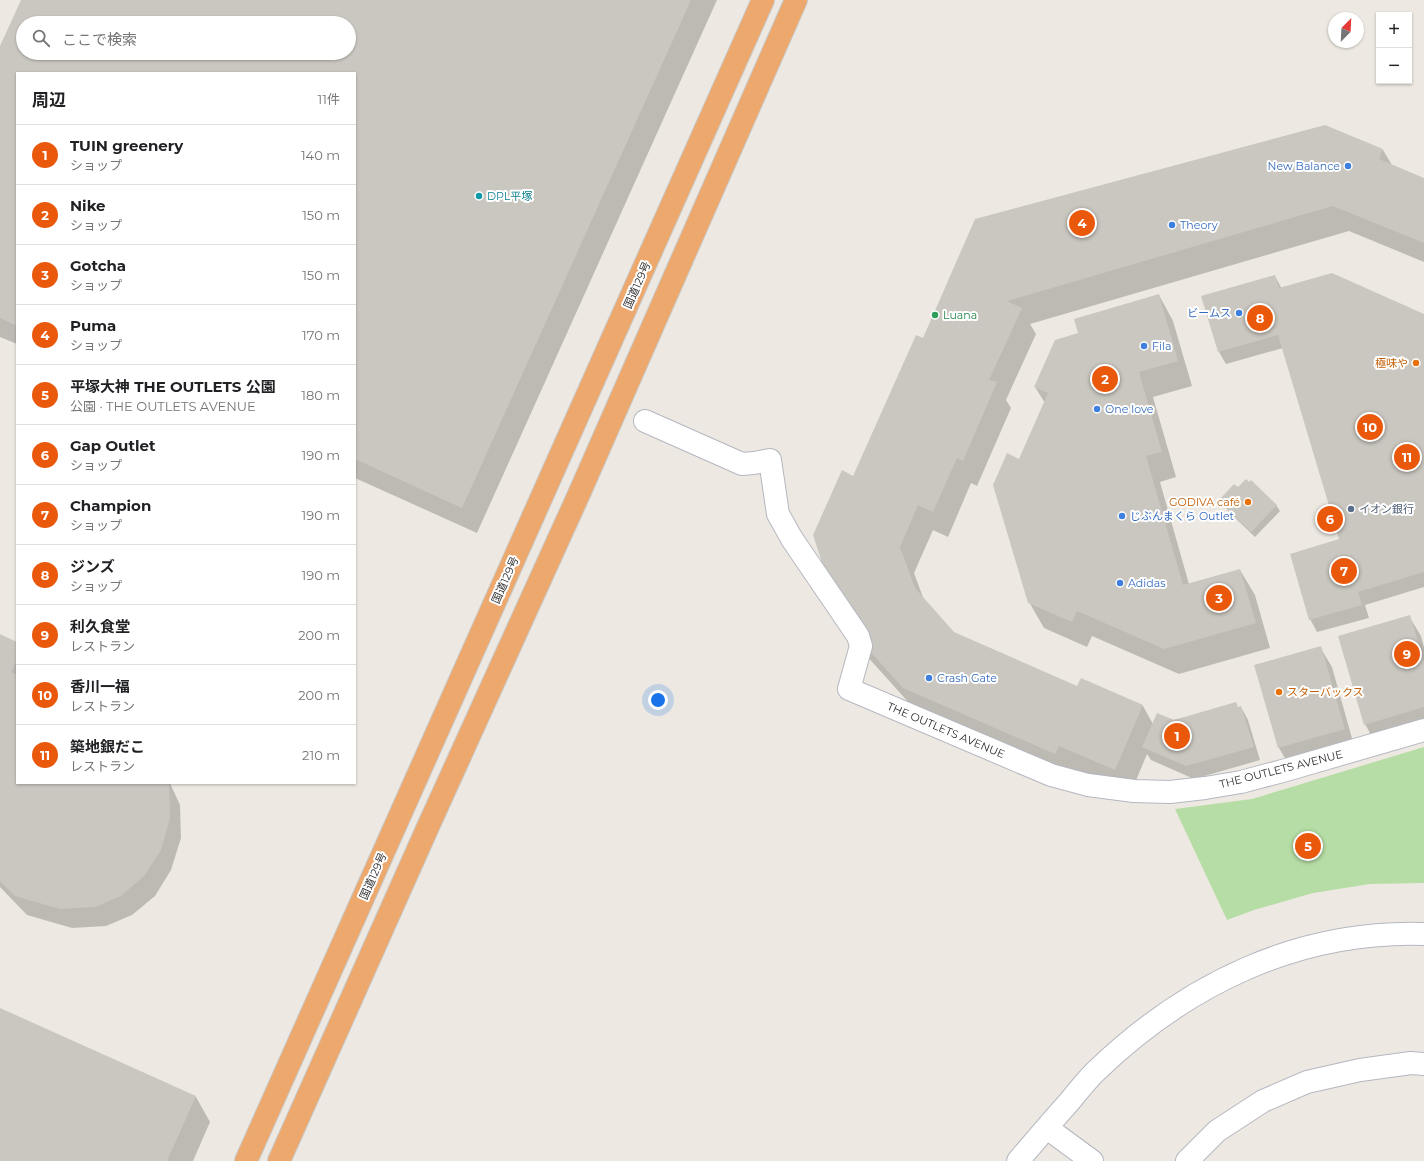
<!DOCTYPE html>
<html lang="ja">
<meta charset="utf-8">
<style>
body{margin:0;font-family:Montserrat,"Noto Sans JP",sans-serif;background:#f2f2f2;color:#202124}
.controls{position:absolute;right:12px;top:12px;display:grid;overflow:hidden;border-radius:0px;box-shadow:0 1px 3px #0004}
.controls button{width:36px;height:36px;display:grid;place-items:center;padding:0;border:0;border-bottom:1px solid #e0e0e0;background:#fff;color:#202124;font:20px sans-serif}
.compass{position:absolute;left:1328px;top:12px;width:36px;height:36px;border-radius:50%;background:#fff;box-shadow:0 1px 3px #0004;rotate:24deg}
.you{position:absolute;left:658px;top:700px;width:14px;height:14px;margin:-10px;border:3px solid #fff;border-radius:50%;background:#1a73e8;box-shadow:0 0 0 6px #1a73e833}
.badge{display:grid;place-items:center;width:26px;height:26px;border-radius:50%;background:#ea580c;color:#fff;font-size:13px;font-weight:700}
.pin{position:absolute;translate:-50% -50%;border:2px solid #fff;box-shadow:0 1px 4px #0006}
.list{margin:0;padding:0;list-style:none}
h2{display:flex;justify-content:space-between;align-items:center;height:52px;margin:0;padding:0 16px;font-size:17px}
h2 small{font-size:13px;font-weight:400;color:#757577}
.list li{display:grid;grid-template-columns:26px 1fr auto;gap:12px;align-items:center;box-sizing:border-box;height:60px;padding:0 16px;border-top:1px solid #e0e0e0}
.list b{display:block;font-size:15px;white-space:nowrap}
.list p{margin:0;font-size:13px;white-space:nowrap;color:#757577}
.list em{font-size:13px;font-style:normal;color:#757577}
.icon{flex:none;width:22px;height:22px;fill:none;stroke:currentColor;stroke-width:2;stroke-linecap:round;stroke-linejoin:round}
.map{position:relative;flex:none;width:1424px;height:1161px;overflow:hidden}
.search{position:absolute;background:#fff;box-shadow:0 1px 3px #0004;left:16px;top:16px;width:340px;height:44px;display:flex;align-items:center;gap:10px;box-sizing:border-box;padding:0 14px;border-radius:22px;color:#757577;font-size:15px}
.panel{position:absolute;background:#fff;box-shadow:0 1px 3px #0004;left:16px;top:72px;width:340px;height:712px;border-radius:0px}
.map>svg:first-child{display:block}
.green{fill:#b6dda5}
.shadow{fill:#0003;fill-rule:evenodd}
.building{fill:#cac7c0;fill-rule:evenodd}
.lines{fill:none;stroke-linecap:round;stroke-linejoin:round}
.minor-casing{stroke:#b5b7c0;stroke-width:24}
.highway-casing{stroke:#c9c9c9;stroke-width:24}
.minor{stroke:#fff;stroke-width:22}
.highway{stroke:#eda96d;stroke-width:22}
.shop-dot{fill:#3f7fe0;stroke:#fff;stroke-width:1.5}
.culture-dot{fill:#0f9aa8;stroke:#fff;stroke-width:1.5}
.leisure-dot{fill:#2e9e5b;stroke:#fff;stroke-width:1.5}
.food-dot{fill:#e8710a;stroke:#fff;stroke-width:1.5}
.service-dot{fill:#5c6f8a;stroke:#fff;stroke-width:1.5}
.labels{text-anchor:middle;stroke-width:4;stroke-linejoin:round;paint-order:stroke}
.shop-label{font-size:11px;fill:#366cbe;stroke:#fff;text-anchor:start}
.culture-label{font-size:11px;fill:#0d838f;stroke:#fff;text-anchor:start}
.street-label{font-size:11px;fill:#2e2e2e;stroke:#fff}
.leisure-label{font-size:11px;fill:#27864d;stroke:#fff;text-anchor:start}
.food-label{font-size:11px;fill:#c56008;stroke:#fff;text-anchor:end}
.service-label{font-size:11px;fill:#4e5e75;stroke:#fff;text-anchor:start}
</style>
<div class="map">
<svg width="1424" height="1161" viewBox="0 0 1424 1161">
<rect width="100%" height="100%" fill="#ede9e2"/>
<path class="green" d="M1424,747V883L1370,884L1313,893L1254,910L1227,920L1175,809L1252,799Z"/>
<g class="shadow">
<path d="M22,0H717L477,533L355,478V73H17V344L0,337V48ZM23,23H349V53H23Z"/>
<path d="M1383,150L1392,165L1424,179V262L1349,231L1030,324L1036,334L1006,400L1011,408L977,486L971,483L948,537L933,530L914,573L924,600L954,633L1078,687L1143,706L1153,724L1241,707L1248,720L1260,760L1194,779L1151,760L1147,754L1130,795L1070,779L919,714L856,644L854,477L924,339L976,220Z"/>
<path d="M1275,276L1282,289L1424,315V587L1365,605L1369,618L1317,632L1310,619L1340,540L1283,348L1226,364L1219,352Z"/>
<path d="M1159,295L1173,321L1192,386L1153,397L1176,477L1160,482L1189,584L1240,570L1255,595L1270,648L1179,674L1092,636L1087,647L1044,628L1029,602L1019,460L1045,403L1035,387L1079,334Z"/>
<path d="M1238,489L1276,505L1280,511L1255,537L1229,512L1221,499Z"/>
<path d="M1409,616L1421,636L1424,647V730L1376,744L1365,724Z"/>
<path d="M0,635L17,643V783H170L180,805L181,838L171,870L155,896L132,915L106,926L72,928L27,915L0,887Z"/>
<path d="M1320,647L1332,667L1355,749L1290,767L1279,748Z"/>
<path d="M0,1009L196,1097L210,1122L193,1161H0Z"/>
</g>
<g class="building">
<path d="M21,0H691L462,508L355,459V73H17V326L0,318V46ZM23,23H349V53H23Z"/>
<path d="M1325,125L1383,149L1379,159L1424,178V243L1333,206L1007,301L1022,308L989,380L997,382L963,461L957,458L933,512L918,505L900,547L915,588L954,632L1077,686L1081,678L1143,705L1115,770L1059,746L1055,754L903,688L840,618L813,535L842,470L853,476L916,335L923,338L975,219Z"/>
<path d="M1332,273L1424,314V572L1358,592L1362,605L1309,620L1290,554L1339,539L1278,335L1218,352L1201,296L1275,275L1279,288Z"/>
<path d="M1159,294L1178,361L1139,372L1162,452L1146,456L1183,585L1240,569L1256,623L1164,649L1077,611L1072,622L1028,603L993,485L1007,453L1019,459L1048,393L1034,387L1055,340L1078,333L1074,319Z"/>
<path d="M1246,479L1249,482L1251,480L1277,505L1251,532L1224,506L1225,505L1220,499L1234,484L1238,487Z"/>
<path d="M1410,615L1424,662V707L1364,725L1338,636Z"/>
<path d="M0,634L17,642V660L11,672L17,675V783H168L169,784L170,818L161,850L144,876L121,896L95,907L60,909L15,896L0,881Z"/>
<path d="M1321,646L1345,729L1278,748L1254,665Z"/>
<path d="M1236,702L1238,707L1241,706L1254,747L1186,766L1142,747L1157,713L1174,720Z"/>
<path d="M0,1008L196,1096L167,1161H0Z"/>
</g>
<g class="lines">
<defs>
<g id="minor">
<path d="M645,421L742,464L754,463L770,460L778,514L792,539L858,636L861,646L849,689L1051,775L1088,785L1134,791L1170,792L1205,788L1241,782L1286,770L1424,730"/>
<path d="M1047,1128L1092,1161"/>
<path d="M1018,1161C1035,1141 1052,1121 1070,1101C1078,1091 1086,1081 1095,1072C1185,985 1297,930 1424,934"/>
<path d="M1187,1161L1217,1131L1263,1101L1307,1082L1360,1070L1411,1063L1424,1064"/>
</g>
<g id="highway">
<path d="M246,1161L763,0"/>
<path d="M279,1161L427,829L579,494L796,0"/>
</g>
</defs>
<use href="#minor" class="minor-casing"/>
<use href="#highway" class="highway-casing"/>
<use href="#minor" class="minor"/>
<use href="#highway" class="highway"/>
</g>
<g class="shop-dot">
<circle cx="1348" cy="166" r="4"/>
<circle cx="1172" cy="225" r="4"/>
<circle cx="1239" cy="313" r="4"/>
<circle cx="1144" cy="346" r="4"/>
<circle cx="1097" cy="409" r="4"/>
<circle cx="1122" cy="516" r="4"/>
<circle cx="1120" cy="583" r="4"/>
<circle cx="929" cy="678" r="4"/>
</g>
<circle class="culture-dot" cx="479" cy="196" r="4"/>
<circle class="leisure-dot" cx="935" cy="315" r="4"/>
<g class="food-dot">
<circle cx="1416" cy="363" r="4"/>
<circle cx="1248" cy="502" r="4"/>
<circle cx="1279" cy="692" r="4"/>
</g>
<circle class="service-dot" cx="1351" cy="509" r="4"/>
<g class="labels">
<g class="shop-label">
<text x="1340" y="170" text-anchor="end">New Balance</text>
<text x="1180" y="229">Theory</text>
<text x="1231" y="317" text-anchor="end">ビームス</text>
<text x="1152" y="350">Fila</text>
<text x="1105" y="413">One love</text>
<text x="1130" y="520">じぶんまくら Outlet</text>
<text x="1128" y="587">Adidas</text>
<text x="937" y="682">Crash Gate</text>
</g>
<g class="culture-label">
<text x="487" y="200">DPL平塚</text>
</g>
<g class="street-label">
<text transform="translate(637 285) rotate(-66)" y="4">国道129号</text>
<text transform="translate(505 580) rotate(-66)" y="4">国道129号</text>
<text transform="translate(946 730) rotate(23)" y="4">THE OUTLETS AVENUE</text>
<text transform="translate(1281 769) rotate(-14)" y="4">THE OUTLETS AVENUE</text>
<text transform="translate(373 876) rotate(-66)" y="4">国道129号</text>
</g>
<g class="leisure-label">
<text x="943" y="319">Luana</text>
</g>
<g class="food-label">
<text x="1408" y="367">極味や</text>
<text x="1240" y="506">GODIVA café</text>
<text x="1287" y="696" text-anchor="start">スターバックス</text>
</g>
<g class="service-label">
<text x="1359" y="513">イオン銀行</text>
</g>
</g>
</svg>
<div class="controls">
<button>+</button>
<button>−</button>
</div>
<svg class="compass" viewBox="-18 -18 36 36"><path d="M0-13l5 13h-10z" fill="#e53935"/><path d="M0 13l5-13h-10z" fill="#757577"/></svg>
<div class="you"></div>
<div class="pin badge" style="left:1177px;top:736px">1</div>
<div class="pin badge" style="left:1105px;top:379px">2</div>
<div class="pin badge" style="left:1219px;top:598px">3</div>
<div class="pin badge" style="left:1082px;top:223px">4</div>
<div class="pin badge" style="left:1308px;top:846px">5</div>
<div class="pin badge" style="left:1330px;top:519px">6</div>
<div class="pin badge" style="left:1344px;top:571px">7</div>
<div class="pin badge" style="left:1260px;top:318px">8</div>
<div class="pin badge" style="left:1407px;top:654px">9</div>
<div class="pin badge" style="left:1370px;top:427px">10</div>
<div class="pin badge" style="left:1407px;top:457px">11</div>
<div class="search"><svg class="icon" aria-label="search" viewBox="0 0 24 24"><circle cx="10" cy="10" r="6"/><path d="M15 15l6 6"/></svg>ここで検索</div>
<section class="panel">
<h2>周辺<small>11件</small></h2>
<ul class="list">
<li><span class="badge">1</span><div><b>TUIN greenery</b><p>ショップ</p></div><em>140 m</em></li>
<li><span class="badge">2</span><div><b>Nike</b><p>ショップ</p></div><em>150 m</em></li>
<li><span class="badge">3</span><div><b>Gotcha</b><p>ショップ</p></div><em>150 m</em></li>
<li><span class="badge">4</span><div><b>Puma</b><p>ショップ</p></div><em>170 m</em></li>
<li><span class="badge">5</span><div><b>平塚大神 THE OUTLETS 公園</b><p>公園 · THE OUTLETS AVENUE</p></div><em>180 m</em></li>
<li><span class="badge">6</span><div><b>Gap Outlet</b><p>ショップ</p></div><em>190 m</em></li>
<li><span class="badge">7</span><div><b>Champion</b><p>ショップ</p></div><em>190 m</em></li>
<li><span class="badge">8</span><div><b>ジンズ</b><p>ショップ</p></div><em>190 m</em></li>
<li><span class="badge">9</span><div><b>利久食堂</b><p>レストラン</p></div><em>200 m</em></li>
<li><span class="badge">10</span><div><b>香川一福</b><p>レストラン</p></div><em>200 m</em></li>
<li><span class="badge">11</span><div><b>築地銀だこ</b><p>レストラン</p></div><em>210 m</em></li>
</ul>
</section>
</div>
